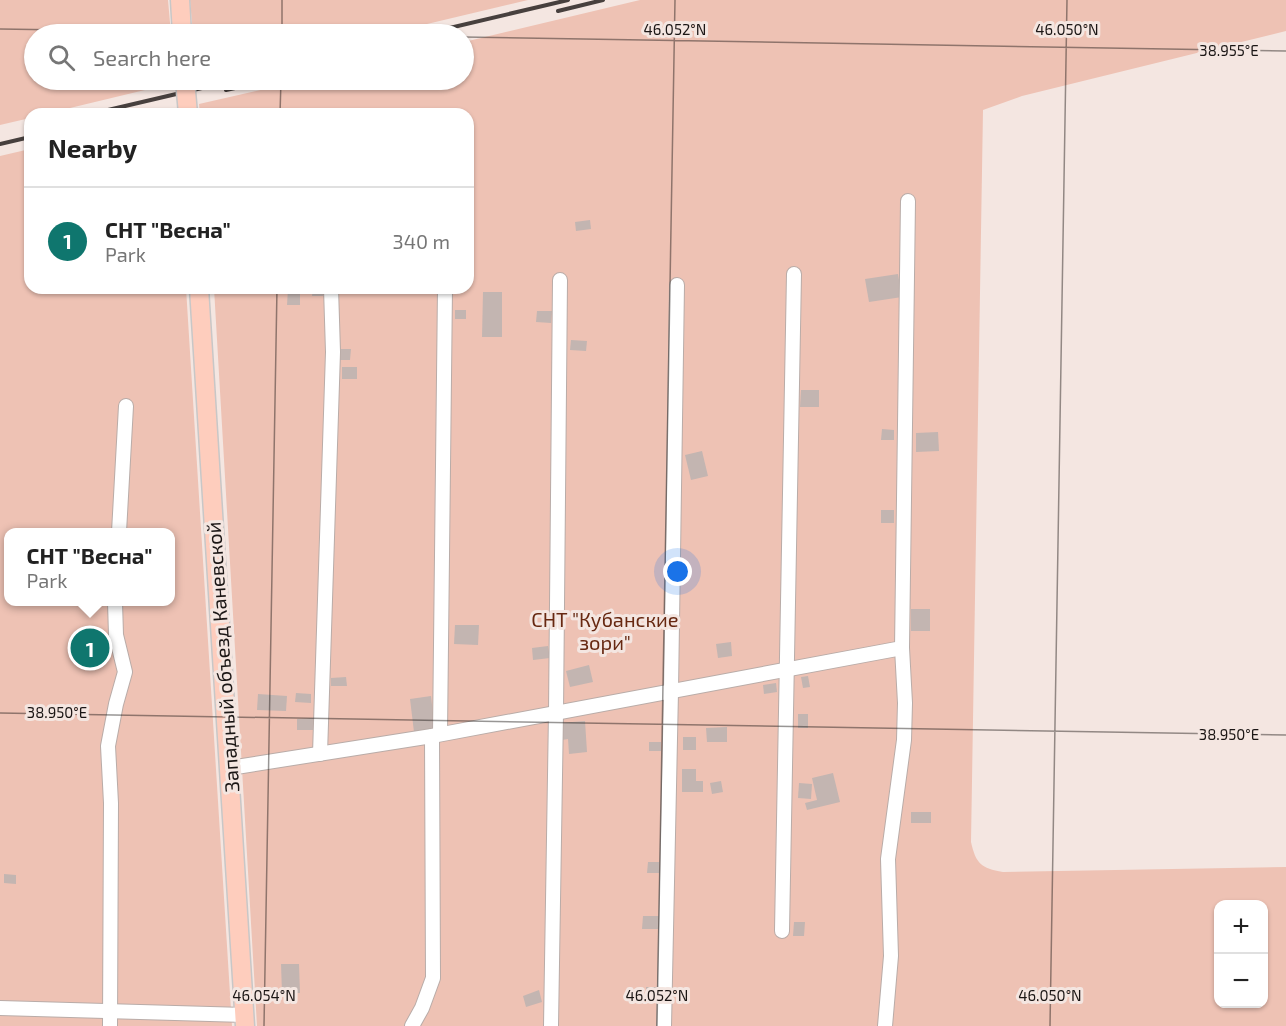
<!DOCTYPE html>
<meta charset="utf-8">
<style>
body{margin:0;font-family:"Exo 2",sans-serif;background:#f6f6f6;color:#222}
.controls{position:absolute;right:18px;bottom:18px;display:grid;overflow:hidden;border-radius:12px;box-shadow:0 2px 4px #0004}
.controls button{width:54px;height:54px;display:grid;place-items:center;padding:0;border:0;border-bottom:2px solid #e0e0e0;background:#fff;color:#222;font:30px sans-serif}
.you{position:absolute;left:678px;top:572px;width:21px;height:21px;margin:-15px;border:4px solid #fff;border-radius:50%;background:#1a73e8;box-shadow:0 0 0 9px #1a73e833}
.badge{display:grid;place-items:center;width:39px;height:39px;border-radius:50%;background:#0f766e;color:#fff;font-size:20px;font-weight:700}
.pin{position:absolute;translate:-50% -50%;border:3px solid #fff;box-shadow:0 2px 6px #0006}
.popup{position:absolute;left:4px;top:528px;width:171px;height:78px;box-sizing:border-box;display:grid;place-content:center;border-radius:12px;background:#fff;filter:drop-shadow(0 2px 4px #0005);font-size:20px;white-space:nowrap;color:#767676}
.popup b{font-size:22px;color:#222}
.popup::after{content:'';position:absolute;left:50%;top:100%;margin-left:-12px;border:12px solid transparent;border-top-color:#fff}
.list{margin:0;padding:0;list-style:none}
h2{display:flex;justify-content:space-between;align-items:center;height:78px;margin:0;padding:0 24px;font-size:26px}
h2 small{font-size:20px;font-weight:400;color:#767676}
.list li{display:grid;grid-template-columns:39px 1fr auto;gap:18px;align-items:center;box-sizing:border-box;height:108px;padding:0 24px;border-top:2px solid #e0e0e0}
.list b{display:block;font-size:22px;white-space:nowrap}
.list p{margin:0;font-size:20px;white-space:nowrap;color:#767676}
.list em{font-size:20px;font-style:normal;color:#767676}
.icon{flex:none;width:33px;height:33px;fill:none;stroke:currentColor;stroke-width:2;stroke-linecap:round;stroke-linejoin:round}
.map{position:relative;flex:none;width:1286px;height:1026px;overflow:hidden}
.search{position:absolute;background:#fff;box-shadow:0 2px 4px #0004;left:24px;top:24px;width:450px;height:66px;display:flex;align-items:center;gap:15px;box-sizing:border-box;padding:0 21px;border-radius:33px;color:#767676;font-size:22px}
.panel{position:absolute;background:#fff;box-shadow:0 2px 4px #0004;left:24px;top:108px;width:450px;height:186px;border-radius:18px}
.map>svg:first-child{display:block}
.green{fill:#eec2b4;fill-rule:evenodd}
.building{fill:#c3b5b1}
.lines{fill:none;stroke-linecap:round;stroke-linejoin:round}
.minor-casing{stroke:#b9aca8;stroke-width:16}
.major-casing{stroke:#c8c7c7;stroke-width:21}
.minor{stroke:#fff;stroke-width:14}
.major{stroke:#fecdbd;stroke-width:18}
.rail{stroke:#47403e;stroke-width:4}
.major-bridge-casing{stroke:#c8c7c7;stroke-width:21;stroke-linecap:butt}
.major-bridge{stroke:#fecdbd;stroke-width:18}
.ticks{fill:none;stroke:#1b1615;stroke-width:1.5;stroke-opacity:0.45}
.labels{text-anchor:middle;stroke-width:6;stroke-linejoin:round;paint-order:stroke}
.park-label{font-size:20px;fill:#672811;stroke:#f4e6e1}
.street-label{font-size:20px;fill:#1b1615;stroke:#f4e6e1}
.ticks-label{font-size:15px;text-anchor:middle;fill:#1b1615;stroke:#f4e6e1;stroke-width:6;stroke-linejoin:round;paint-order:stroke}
</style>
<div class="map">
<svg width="1286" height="1026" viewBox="0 0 1286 1026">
<rect width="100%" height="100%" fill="#f4e6e1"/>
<g class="green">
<path d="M0,0H168L171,34H34V80H173L174,83L45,114H30V118L0,125Z"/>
<path d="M190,0H528L385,34H193Z"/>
<path d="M640,0H1286V31L1022,96L983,110L971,842C976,864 981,868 1003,872L1286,867V1026H257L214,288H468V114H200L199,104L304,80H464V42ZM1218,904H1264V1004H1218Z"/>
<path d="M30,149V288H186L232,1026H0V156ZM9,532H171V602H9Z"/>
</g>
<g class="building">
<path d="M590,220L591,229L576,231L575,222Z"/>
<path d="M898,274L902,297L869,302L865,279Z"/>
<path d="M313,288H323V296H312Z"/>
<path d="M288,289H300V305H287Z"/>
<path d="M483,292H502V337H482Z"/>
<rect x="455" y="310" width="11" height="9"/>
<path d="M537,311H552L551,323L536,322Z"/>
<path d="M571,340L587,341L586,351L570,350Z"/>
<path d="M341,349H351L350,360H340Z"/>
<rect x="342" y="367" width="15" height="12"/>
<path d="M801,390H819V407H800Z"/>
<path d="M882,429L894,430V440H881Z"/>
<path d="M938,432L939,451L916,452V433Z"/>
<path d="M702,451L708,476L691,480L685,455Z"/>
<rect x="881" y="510" width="13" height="13"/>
<rect x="911" y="609" width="19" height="22"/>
<path d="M455,625H479L478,645L454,644Z"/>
<path d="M731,642L732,656L718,658L716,644Z"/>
<path d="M548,646L550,658L533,660L532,648Z"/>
<path d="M589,665L593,682L570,687L566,671Z"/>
<path d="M808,676L810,687L803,688L801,677Z"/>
<path d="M346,677L347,686H331V678Z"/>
<path d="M776,683L777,692L764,694L763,685Z"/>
<path d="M296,693L311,694V703L295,702Z"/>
<path d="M258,694L287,696L286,711L257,710Z"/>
<path d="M431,696L435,730L414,732L410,699Z"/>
<rect x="798" y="714" width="10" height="14"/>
<path d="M316,718V730H297V719Z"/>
<path d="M585,721L587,752L569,754L568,739L562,740L560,723Z"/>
<path d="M727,727V742H707L706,728Z"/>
<rect x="683" y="737" width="13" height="13"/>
<rect x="649" y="742" width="12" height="9"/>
<path d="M682,769H696V781H703V792H682Z"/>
<path d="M833,773L840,802L807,810L805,803L817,800L812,778Z"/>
<path d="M721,781L723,792L712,794L710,783Z"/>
<path d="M799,783L812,784L811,799L798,798Z"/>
<rect x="911" y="812" width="20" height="11"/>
<path d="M648,862H659V873H647Z"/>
<path d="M4,874L16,875V884L4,883Z"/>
<path d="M643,916H661L660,929H642Z"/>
<path d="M794,922H805L804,936H793Z"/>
<path d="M281,964H299L300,993H282Z"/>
<path d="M646,987H660V1001H647Z"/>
<path d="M539,990L542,1002L526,1007L523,996Z"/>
</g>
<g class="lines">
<defs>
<g id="minor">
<path d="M119,532L126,406"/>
<path d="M440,734L445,288"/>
<path d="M320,754L333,352L331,288"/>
<path d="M230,768L432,736L902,648"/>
<path d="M782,931L794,274"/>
<path d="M0,1008L245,1015"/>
<path d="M110,1026L111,803L108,746L116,704L125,672L116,635L115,602"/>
<path d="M412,1026L422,1008L433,978L432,736"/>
<path d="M551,1026L556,713L560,280"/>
<path d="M664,1026L671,691L677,285"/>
<path d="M885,1026L891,956L888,859L904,740L905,703L902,648L908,201"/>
</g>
<g id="major">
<path d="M180,0L182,34"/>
<path d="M199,288L245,1026"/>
</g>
</defs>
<use href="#minor" class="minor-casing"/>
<use href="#major" class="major-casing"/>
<use href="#minor" class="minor"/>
<use href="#major" class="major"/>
<g class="rail">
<path d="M558,11L603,0"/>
<path d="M424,34L568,0"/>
<path d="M226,90L271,80"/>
<path d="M91,114L236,80"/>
<path d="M0,144L30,137"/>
</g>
<defs>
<path id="major-bridge" d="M185,80L188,114"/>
</defs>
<use href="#major-bridge" class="major-bridge-casing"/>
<use href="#major-bridge" class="major-bridge"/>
</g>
<path class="ticks" d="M0,29L314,34M282,34V0M464,37L1286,51M280,114L281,80M0,713L1286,735M264,1026L277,288M657,1026L675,0M1050,1026L1067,0"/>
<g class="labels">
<g class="park-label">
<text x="605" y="627">СНТ "Кубанские<tspan x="605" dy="23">зори"</tspan></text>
</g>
<g class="street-label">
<text transform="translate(223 657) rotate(-94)" y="7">Западный объезд Каневской</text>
</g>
</g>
<g class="ticks-label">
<text x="675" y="35">46.052°N</text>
<text x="1067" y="35">46.050°N</text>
<text x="1229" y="56">38.955°E</text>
<text x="57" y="718">38.950°E</text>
<text x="1229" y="740">38.950°E</text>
<text x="264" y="1001">46.054°N</text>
<text x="657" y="1001">46.052°N</text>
<text x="1050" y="1001">46.050°N</text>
</g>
</svg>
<div class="controls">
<button>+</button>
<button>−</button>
</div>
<div class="you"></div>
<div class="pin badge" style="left:90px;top:648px">1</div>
<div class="popup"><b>СНТ &quot;Весна&quot;</b>Park</div>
<div class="search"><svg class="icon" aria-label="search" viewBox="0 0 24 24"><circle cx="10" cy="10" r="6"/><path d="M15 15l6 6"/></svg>Search here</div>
<section class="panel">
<h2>Nearby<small></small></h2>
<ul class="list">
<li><span class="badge">1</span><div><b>СНТ &quot;Весна&quot;</b><p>Park</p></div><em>340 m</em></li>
</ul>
</section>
</div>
